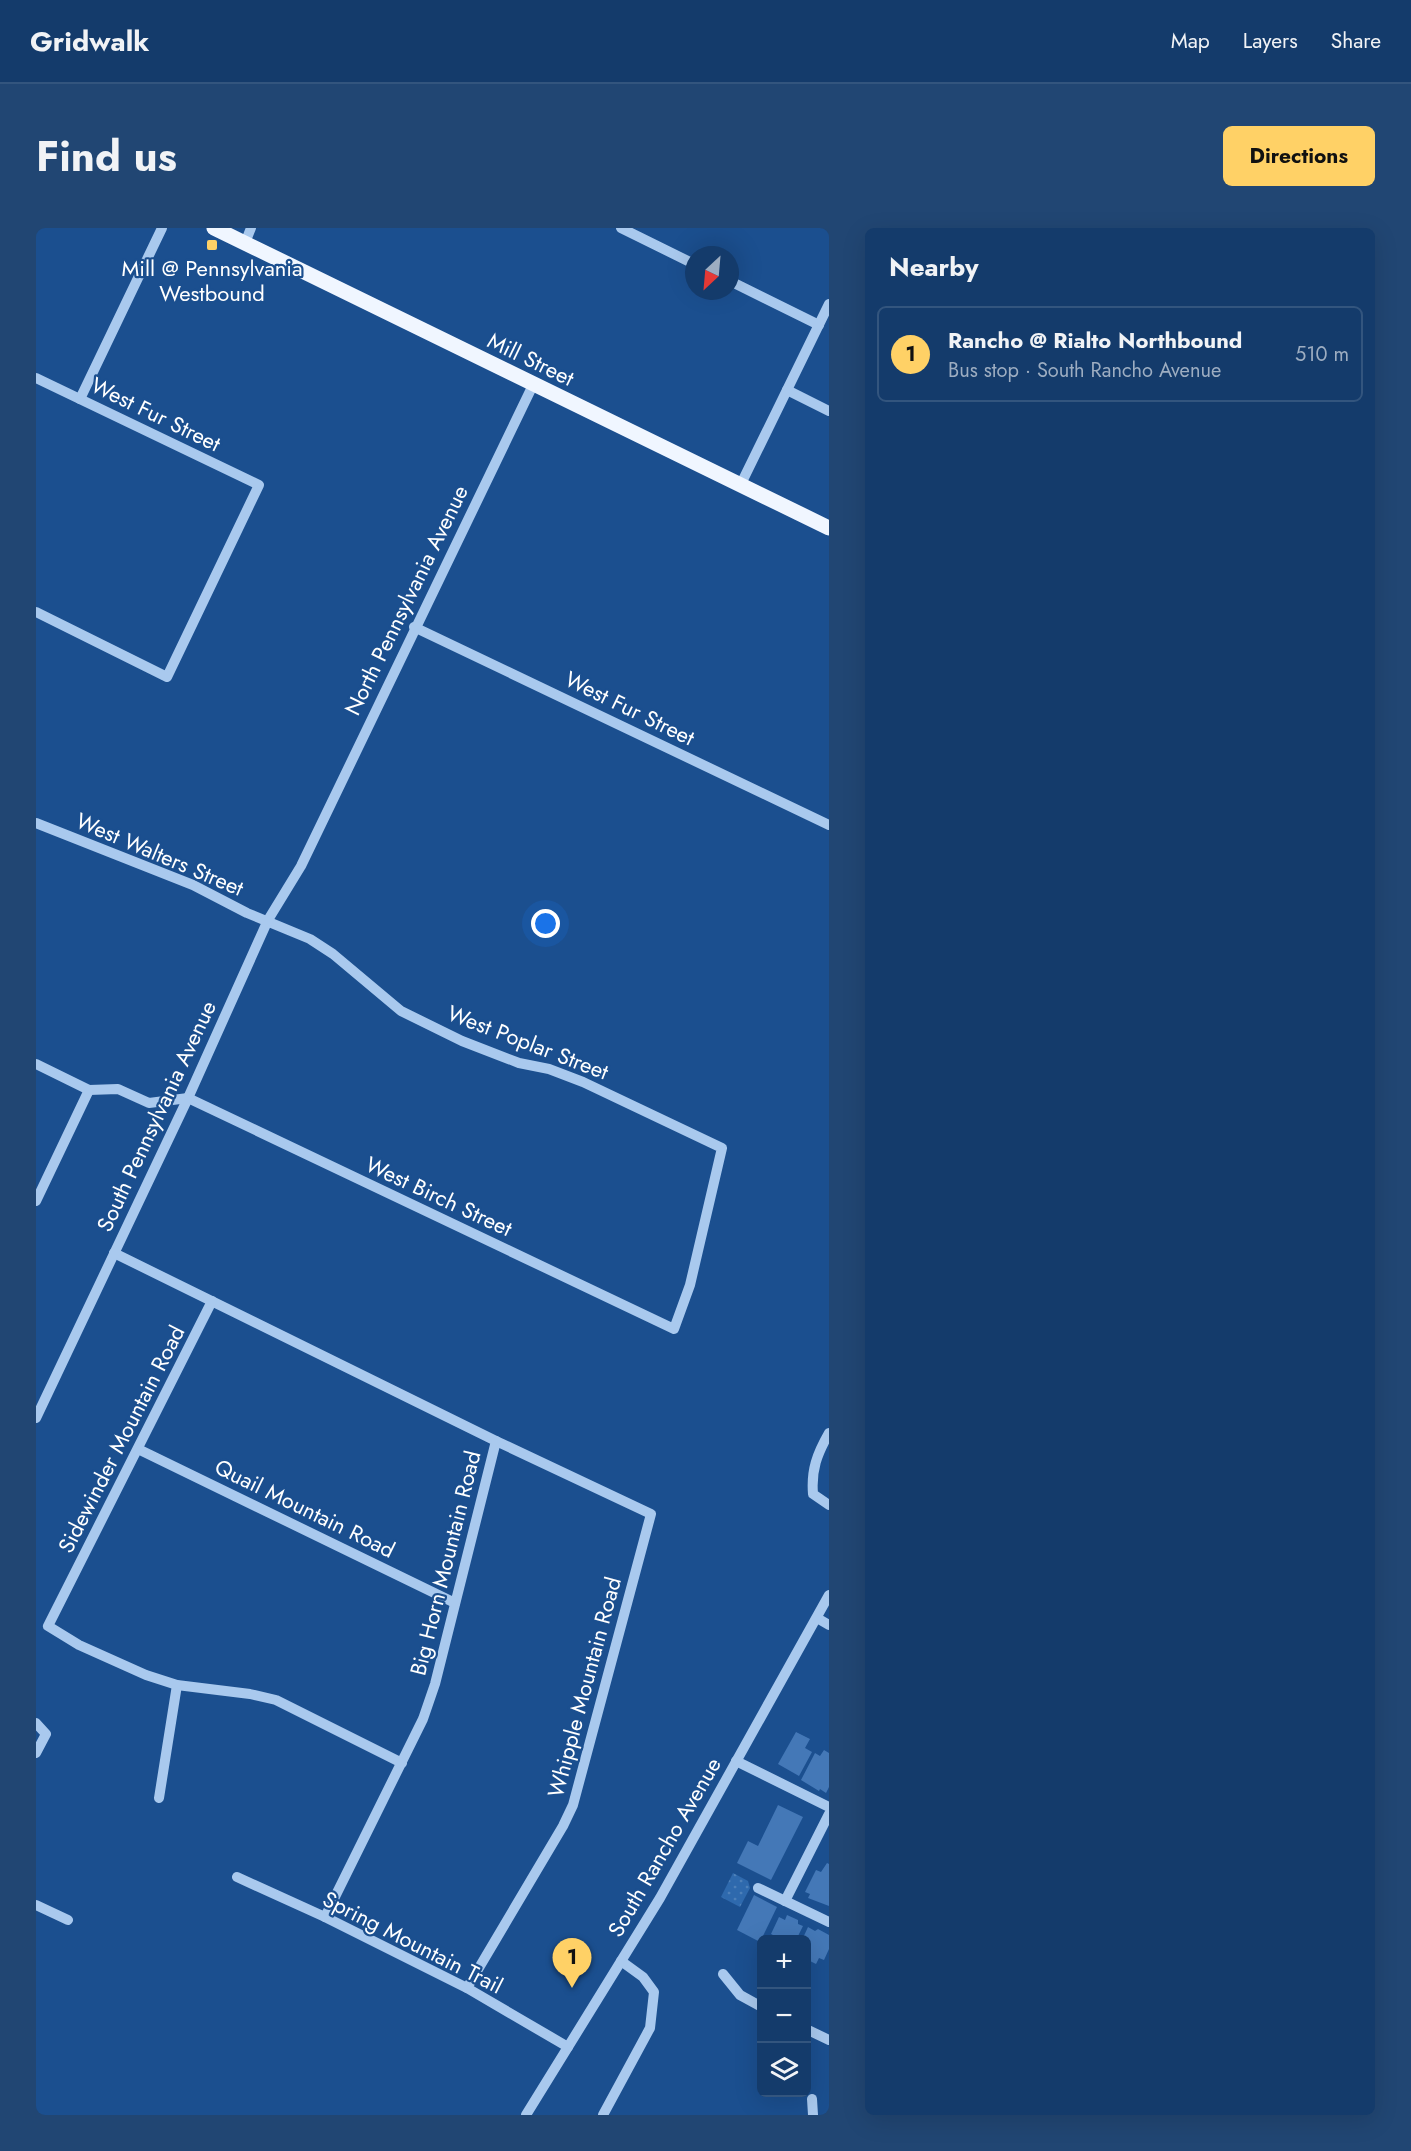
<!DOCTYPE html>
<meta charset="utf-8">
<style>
body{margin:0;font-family:Jost,sans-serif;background:#214673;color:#f1f3f6}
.controls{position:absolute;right:18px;bottom:18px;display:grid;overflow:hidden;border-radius:9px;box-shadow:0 6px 24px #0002}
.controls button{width:54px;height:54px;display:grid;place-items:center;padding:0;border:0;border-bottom:2px solid #33557e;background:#143b6b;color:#f1f3f6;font:30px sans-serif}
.compass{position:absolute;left:649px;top:18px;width:54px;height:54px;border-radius:50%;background:#143b6b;box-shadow:0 6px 24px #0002;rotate:206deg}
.you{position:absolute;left:510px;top:696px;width:21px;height:21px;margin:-15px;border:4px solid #fff;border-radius:50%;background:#1a73e8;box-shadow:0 0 0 9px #1a73e833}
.badge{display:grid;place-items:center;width:39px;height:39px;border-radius:50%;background:#ffd166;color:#111;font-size:20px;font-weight:700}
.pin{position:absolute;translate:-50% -50px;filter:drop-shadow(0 2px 3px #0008)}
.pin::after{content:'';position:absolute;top:32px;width:21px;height:18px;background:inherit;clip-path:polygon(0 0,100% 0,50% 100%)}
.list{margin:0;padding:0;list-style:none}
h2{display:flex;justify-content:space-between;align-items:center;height:78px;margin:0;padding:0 24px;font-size:26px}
h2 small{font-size:20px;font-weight:400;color:#9dadc1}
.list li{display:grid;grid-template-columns:39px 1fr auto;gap:18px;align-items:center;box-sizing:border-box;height:96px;margin:0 12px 12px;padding:0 12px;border:2px solid #33557e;border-radius:9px}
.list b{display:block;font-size:22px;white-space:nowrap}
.list p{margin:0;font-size:20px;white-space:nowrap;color:#9dadc1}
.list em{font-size:20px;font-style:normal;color:#9dadc1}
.icon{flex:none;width:33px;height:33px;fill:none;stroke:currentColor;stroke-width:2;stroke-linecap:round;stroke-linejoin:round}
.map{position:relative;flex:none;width:793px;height:1887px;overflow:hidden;border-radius:9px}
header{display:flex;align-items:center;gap:36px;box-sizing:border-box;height:84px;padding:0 30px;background:#143b6b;border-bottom:2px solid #33557e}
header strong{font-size:28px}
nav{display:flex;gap:33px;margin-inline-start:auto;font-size:21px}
.intro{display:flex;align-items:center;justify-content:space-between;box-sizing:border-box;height:144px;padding:0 36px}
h1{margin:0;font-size:42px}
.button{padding:15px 27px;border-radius:9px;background:#ffd166;color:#111;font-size:21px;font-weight:700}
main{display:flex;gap:36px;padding:0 36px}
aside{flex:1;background:#143b6b;border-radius:9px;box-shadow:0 6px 24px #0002}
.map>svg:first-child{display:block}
.park{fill:url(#park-dots)}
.building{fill:#4478b7}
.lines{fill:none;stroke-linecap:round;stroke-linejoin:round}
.minor{stroke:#a9c9ee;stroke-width:10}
.major{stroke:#f0f6ff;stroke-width:15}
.poi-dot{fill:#ffd166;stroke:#1b4f8f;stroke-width:2}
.labels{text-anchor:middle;stroke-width:4.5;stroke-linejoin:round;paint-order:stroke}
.poi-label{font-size:22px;fill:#fff;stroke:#1b4f8f}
.street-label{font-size:22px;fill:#fff;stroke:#1b4f8f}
</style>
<header>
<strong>Gridwalk</strong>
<nav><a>Map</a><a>Layers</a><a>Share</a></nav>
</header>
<div class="intro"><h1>Find us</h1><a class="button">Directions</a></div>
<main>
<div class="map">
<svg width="793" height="1887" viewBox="0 0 793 1887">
<defs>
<pattern id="park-dots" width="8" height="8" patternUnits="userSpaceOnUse" patternTransform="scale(1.5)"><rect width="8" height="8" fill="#2e69ad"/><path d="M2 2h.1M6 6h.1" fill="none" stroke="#4d80b9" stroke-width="1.8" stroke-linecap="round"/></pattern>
</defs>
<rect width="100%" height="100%" fill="#1b4f8f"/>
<path class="park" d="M697,1645L712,1653L714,1660L704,1679L685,1669Z"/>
<g class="building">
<path d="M760,1504L774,1511L769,1520L776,1524L763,1548L742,1536Z"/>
<path d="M788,1522L793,1525V1559L790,1565L784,1561L783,1563L765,1552L779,1525L784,1528Z"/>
<path d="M742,1577L767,1589L735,1652L701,1635L712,1613L722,1618Z"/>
<path d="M791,1635L793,1636V1678L772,1670L774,1666L769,1664L780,1642L785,1644Z"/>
<path d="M718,1667L741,1679L724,1714L701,1702Z"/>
<path d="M751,1687L762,1692V1696L767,1698L760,1712H740L741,1709L735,1706L743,1689L749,1692Z"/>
<path d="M772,1699L779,1703L782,1701L793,1707V1721L788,1732L783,1730L780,1736L770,1731V1712H766Z"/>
</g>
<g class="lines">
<g class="minor">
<path d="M585,0L658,36"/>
<path d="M209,15L215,0"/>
<path d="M694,53L783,97"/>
<path d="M0,150L223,257L131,449L0,384"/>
<path d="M751,162L793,183"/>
<path d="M44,171L126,0"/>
<path d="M704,258L793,76"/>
<path d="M378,399L793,597"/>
<path d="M0,595L157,657L211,685L274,711L297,726L365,783L426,813L483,835L513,841L547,854L686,920L654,1057L638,1101L152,870L113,875L82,861L53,862L0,836"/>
<path d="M0,973L53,862"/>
<path d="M78,1025L460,1213L399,1456L387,1491L289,1689"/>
<path d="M176,1073L12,1398L43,1417L110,1447L141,1457L214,1466L240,1472L366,1535"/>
<path d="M0,1190L152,870L232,692L265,638L497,157"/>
<path d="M793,1205C781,1226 775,1242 777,1266L793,1277"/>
<path d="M102,1221L419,1375"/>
<path d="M781,1390L793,1397"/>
<path d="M0,1495L10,1506L0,1525"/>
<path d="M700,1533L793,1579"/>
<path d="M123,1570L141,1457"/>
<path d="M201,1649L289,1689L431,1760L532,1819"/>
<path d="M722,1660L793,1694"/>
<path d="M749,1673L793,1586"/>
<path d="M0,1677L32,1692"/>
<path d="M687,1746L704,1767L726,1779"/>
<path d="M431,1760L527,1598L537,1577L615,1286L460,1213"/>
<path d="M770,1801L793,1812"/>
<path d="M776,1871L777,1887"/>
<path d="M490,1887L624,1670L793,1367"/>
<path d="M567,1887L614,1800L618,1764L607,1749L585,1733"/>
</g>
<path class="major" d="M178,0L793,300"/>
</g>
<rect class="poi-dot" x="170" y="11" width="12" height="12" rx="3"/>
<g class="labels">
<g class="poi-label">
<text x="176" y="48">Mill @ Pennsylvania<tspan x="176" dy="25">Westbound</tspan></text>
</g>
<g class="street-label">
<text transform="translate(495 131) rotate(26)" y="8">Mill Street</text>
<text transform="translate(120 186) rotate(26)" y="8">West Fur Street</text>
<text transform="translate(370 372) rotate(-64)" y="8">North Pennsylvania Avenue</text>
<text transform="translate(594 480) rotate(26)" y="8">West Fur Street</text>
<text transform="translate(124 626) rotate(23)" y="8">West Walters Street</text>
<text transform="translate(492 814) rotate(21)" y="8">West Poplar Street</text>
<text transform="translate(120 888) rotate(-65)" y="8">South Pennsylvania Avenue</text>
<text transform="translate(403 968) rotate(25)" y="8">West Birch Street</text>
<text transform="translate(85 1211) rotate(-63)" y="8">Sidewinder Mountain Road</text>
<text transform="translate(269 1280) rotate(26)" y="8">Quail Mountain Road</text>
<text transform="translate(409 1335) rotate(-76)" y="8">Big Horn Mountain Road</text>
<text transform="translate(548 1459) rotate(-75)" y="8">Whipple Mountain Road</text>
<text transform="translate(628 1619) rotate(-60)" y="8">South Rancho Avenue</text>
<text transform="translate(377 1714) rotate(27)" y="8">Spring Mountain Trail</text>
</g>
</g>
</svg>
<div class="controls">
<button>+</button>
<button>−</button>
<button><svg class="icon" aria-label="layers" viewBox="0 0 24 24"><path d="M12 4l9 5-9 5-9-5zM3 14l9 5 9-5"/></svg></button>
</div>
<svg class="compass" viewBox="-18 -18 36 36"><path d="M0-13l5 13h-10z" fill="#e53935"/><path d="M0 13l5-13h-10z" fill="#9dadc1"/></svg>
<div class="you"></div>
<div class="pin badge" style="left:536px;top:1760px">1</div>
</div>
<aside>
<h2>Nearby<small></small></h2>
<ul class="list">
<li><span class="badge">1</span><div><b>Rancho @ Rialto Northbound</b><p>Bus stop · South Rancho Avenue</p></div><em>510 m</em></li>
</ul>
</aside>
</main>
